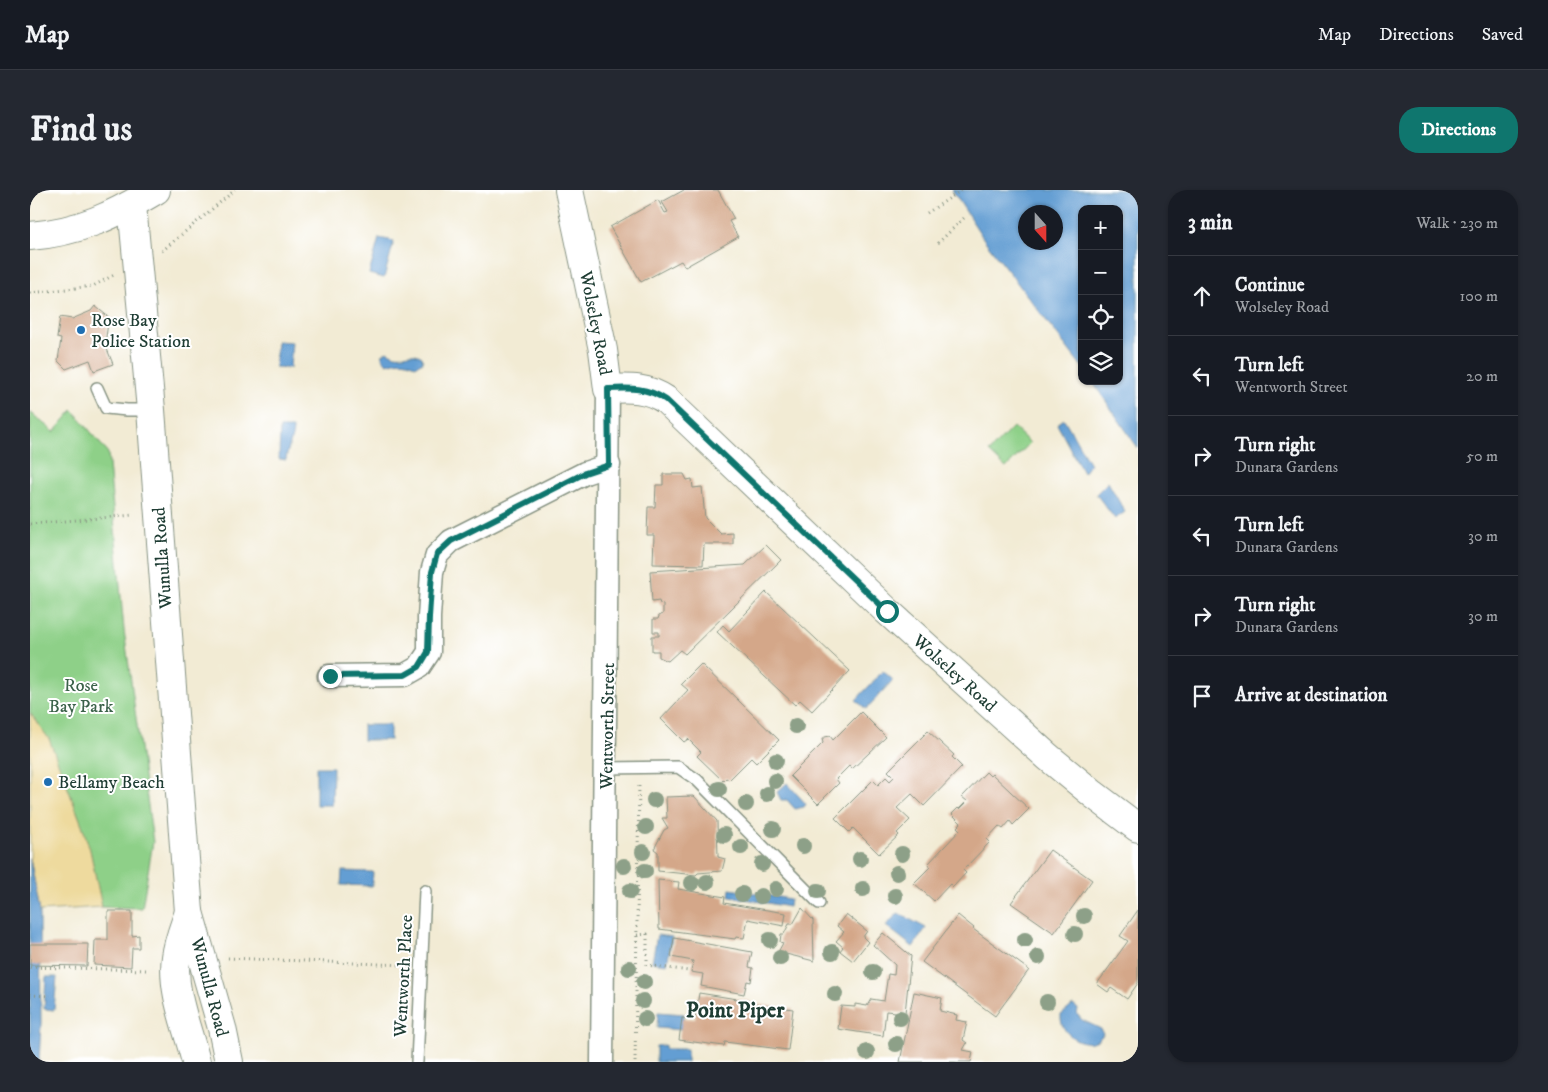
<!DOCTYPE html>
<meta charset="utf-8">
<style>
body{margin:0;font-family:"IM FELL DW Pica",serif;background:#242831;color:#f1f3f6}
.controls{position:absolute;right:15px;top:15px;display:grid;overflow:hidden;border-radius:10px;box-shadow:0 1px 4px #0004}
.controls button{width:45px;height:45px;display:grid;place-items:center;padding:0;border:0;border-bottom:1px solid #363941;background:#171b24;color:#f1f3f6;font:25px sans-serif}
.compass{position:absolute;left:988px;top:15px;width:45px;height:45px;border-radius:50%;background:#171b24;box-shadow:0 1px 4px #0004;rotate:159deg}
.stop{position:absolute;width:15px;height:15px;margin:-11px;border:4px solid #0f766e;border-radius:50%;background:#fff}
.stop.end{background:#0f766e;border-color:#fff;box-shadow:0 1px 5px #0008}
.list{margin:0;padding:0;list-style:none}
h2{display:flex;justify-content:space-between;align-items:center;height:65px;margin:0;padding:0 20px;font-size:21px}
h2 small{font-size:16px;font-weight:400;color:#9ea1a6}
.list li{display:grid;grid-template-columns:32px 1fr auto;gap:15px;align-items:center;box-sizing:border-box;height:80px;padding:0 20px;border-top:1px solid #363941}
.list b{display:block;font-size:19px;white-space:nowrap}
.list p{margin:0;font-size:16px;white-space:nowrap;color:#9ea1a6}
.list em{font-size:16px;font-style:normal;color:#9ea1a6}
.icon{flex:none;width:28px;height:28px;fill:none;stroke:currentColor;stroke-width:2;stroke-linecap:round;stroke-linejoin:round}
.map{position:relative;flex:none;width:1108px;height:872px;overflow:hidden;border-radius:20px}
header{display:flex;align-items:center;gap:30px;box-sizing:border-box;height:70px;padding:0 25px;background:#171b24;border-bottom:1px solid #363941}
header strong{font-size:24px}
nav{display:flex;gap:28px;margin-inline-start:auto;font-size:18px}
.intro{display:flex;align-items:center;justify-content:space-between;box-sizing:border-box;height:120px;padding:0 30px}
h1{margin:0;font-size:35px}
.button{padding:12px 22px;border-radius:20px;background:#0f766e;color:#fff;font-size:18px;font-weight:700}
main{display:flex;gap:30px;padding:0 30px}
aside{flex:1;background:#171b24;border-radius:20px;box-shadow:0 1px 4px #0004}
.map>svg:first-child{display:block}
.green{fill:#8ed088;stroke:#56865e}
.sand{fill:#eeda9e;stroke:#868c69}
.water{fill:#639ed3;stroke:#416e84;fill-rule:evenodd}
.building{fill:#d4a789}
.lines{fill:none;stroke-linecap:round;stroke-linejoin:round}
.lane-casing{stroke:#889484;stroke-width:14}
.street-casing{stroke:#889484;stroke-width:25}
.secondary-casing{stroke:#889484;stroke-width:30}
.primary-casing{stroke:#889484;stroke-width:30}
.path{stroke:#889484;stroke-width:3;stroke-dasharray:1 4;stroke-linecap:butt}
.lane{stroke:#fff;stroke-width:11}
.street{stroke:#fff;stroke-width:22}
.secondary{stroke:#fff;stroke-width:28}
.primary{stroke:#fff;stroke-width:28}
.tree{fill:#8da088}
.route{stroke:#0f766e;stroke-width:6}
.poi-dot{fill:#1f6fb2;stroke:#fff;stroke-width:2}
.labels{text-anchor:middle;stroke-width:4;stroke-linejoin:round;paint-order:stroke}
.poi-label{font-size:18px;fill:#1f3d34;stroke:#fff;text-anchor:start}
.street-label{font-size:18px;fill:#1f3d34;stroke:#fff}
.park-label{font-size:18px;fill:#3b6249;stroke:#fff}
.district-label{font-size:22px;font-weight:bold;fill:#1f3d34;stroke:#fff}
</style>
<header>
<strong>Map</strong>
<nav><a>Map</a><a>Directions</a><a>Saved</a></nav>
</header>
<div class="intro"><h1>Find us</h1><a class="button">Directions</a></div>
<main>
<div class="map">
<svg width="1108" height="872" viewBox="0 0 1108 872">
<rect width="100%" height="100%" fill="#fff"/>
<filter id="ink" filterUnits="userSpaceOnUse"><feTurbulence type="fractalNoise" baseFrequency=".02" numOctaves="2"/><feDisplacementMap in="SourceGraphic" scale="10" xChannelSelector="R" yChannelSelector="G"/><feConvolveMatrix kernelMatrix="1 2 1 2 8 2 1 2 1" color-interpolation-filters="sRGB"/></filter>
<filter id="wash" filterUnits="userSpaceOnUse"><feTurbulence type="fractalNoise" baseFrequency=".0096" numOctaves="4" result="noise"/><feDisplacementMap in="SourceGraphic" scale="20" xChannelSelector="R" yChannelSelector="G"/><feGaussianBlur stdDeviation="1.12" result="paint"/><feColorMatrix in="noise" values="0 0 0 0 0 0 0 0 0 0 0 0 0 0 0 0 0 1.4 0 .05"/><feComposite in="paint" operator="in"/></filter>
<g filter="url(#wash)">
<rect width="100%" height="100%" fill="#f2ebd4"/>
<g class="green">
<path d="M43,220L78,263L94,440L123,652L112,718L72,717L60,660L52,635L19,549L0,523V222L24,242Z"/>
<path d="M983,237L1000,253L976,278L959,262Z"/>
</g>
<path class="sand" d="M0,523L19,549L52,635L60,660L72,717L10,721L0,668Z"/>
<g class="water">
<path d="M922,0H1108V258L1062,191H1089V19H1052V177L955,51ZM996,22H1026V52H996Z"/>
<path d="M349,48L364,51L354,88L339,84Z"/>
<path d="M247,151L262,152L260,178L245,177Z"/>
<path d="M357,161C358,162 365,165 365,165C375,167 382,160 392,167L393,172L385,176C376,169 367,171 357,174L352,168L353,164Z"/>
<path d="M1034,229L1060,274L1053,283L1027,234Z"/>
<path d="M250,238H263C263,250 257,259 256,270L249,269Z"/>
<path d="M1078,292L1095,322L1085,329L1066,304Z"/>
<path d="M853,481L863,490L836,519L826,510Z"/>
<rect x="333" y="535" width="27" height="15"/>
<path d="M286,577H303L302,615H286Z"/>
<path d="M757,593L776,614L774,617L765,619L757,610H751L747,602Z"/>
<path d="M0,668L10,721L11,834L9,872H0Z"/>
<path d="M312,681L343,682L342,696L311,695Z"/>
<path d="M700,699L760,709L759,717L699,706Z"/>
<path d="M868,723L896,738L883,757L856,736Z"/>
<path d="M627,745L642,747L637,774L622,772Z"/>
<path d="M16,787H27L24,820L14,819Z"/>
<path d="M1043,815L1048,819L1047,824L1052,830L1071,839L1073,844C1064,862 1029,849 1031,825Z"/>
<path d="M628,822L654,824L652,840L627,838Z"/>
<path d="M635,855V859H657V872H626V856Z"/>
</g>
<g id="blocks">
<g class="building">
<path d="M654,0H688L704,29L699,31L708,47L655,77L651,71L611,92L580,37L628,10L635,23L638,22L632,12Z"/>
<path d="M65,116L81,129L78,133L75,154L83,174L64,181L60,170L36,179L28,171L31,149L27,148L30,127L42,129L61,121Z"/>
<path d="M633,284H654L657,290L662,289L663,298L672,297L675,328L691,344L703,343V354H674L673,375L623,374L624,345H617L618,317H625L626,295H633Z"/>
<path d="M736,355L751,370L655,464L650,460L638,471L629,467V461H622V446H629V442H623V429H628L629,426L633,424V415L630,414L629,411L622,412L620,381L715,375Z"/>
<path d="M736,402L820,481L782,521L770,510L765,515L687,442L693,435L699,441Z"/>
<path d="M671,474L749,550L726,573L721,568L699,590L696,588L693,591L667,566L671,562L658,549L654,552L631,529L658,500L651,494Z"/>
<path d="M831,522L856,547L822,579L819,576L806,589L809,593L788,614L760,586L793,553L792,549L795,547L800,546L803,550Z"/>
<path d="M898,541L924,565L922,567L932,577L894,616L882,604L867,618L880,630L867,643L869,645L849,664L823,638L819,642L805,628L843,590L848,595L856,587L860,591L864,587L858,581Z"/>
<path d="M956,582L960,586L962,584L999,619L983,635L980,631L973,639L969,636L957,649L960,652L933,680L936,683L923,697L920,694L904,711L884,693L900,677L898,674L930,640L927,637L931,633L922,624L928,618L929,619L937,611L932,607Z"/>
<path d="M664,606L687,631L688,667L695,669L692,681L668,683L666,685L628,681V662L624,659L634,640L638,638L632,628H637L636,607Z"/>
<path d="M1020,660L1062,690L1024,743L981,713Z"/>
<path d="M628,690L649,692L648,699L695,707L694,713L756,723L754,736L718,729L714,748L706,747L705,749L629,739Z"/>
<path d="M772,718L783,730L784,771L748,762L753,753L750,752L751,744H754L759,734H763Z"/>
<path d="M1108,720V793L1097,809L1081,798L1078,802L1067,794L1098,751L1090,746Z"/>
<path d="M78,721H102V746L109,745V758H102L101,777L64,775L65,750H78Z"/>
<path d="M816,724L837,741L833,747L838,752L823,771L810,761L813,757L806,751L814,742L807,736Z"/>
<path d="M928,725L944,738L943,739L999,780L965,826L892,772Z"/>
<path d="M853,743L881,766L875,823L856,821L853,846L808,839L811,816L825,817V814L837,816L841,809L854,811L858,784L864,785L865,775L843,755Z"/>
<path d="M644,748L722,762L719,777L723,778L721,792L717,791L714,804L671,796L673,784L661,782L663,771L641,767Z"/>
<path d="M0,754H58L57,776L0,775Z"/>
<path d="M884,802L912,808L910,821L927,825L926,830L937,832L933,850L937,853L933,860L943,862L941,872H870Z"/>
<path d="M669,803L720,811V813L763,819L758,860L695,852L694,856L649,850L652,828L665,829Z"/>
</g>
</g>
</g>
<g filter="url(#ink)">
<use href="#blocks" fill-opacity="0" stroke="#889484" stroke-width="1"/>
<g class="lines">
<defs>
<g id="lane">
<path d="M67,198L76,218L97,220H121"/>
<path d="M576,578L648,577L667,590L789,713"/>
<path d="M387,872L395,701"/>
</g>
<g id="street">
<path d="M299,486L375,485L389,477L399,462V427L402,382L407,365L421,351L555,283L579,275"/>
<path d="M572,872L578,199"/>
</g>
<g id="secondary">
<path d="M539,0L573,160L578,199C600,198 617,197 636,210L857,421L1018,567L1063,604L1108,638"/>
<path d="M102,15L121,220L159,722L192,838L199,872"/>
<path d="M159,722C154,737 148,751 146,767C141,801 158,839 166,872"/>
</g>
<path id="primary" d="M0,46C50,42 84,25 126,0"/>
</defs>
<use href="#lane" class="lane-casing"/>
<use href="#street" class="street-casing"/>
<use href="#secondary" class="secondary-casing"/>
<use href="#primary" class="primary-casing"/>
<g class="path">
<path d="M897,23L932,0"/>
<path d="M908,53L934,28"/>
<path d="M132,61L205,0"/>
<path d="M0,103L63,96L84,85"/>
<path d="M0,334L104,325"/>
<path d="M607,745L617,744V775L659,781"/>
<path d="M198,768L374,775"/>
<path d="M0,777L119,780"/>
<path d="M0,805L20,806"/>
<path d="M605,872L609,593"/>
</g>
<use href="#lane" class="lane"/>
<use href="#street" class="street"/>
<use href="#secondary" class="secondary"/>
<use href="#primary" class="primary"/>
</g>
<g class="tree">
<circle cx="766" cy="536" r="8"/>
<circle cx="746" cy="571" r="8"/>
<circle cx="745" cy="591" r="8"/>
<circle cx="689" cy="599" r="8"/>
<circle cx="737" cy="604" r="8"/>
<circle cx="624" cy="610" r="8"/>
<circle cx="716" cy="614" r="8"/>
<circle cx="616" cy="637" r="8"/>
<circle cx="743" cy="639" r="8"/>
<circle cx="694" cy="645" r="8"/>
<circle cx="773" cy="656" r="8"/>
<circle cx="711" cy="657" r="8"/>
<circle cx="613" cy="662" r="8"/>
<circle cx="872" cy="664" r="8"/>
<circle cx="830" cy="669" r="8"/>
<circle cx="732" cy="674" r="8"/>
<circle cx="594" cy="676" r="8"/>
<circle cx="615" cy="681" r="8"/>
<circle cx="867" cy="683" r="8"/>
<circle cx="677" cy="692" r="8"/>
<circle cx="662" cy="693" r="8"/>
<circle cx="746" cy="699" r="8"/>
<circle cx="833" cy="699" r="8"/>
<circle cx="600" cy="701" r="8"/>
<circle cx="788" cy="701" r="8"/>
<circle cx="712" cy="704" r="8"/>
<circle cx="731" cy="706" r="8"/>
<circle cx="865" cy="706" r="8"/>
<circle cx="1054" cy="726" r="8"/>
<circle cx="1045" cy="744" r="8"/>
<circle cx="740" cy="750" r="8"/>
<circle cx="995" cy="750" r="8"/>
<circle cx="802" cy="762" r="8"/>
<circle cx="1008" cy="767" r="8"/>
<circle cx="750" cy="768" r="8"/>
<circle cx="599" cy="778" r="8"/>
<circle cx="843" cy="782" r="8"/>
<circle cx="614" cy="792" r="8"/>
<circle cx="805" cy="804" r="8"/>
<circle cx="613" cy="811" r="8"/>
<circle cx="1017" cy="812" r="8"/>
<circle cx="870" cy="828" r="8"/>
<circle cx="615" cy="829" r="8"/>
<circle cx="866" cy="854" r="8"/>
<circle cx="837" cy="862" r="8"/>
</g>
</g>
<g class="lines" filter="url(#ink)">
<path class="route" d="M300,486L375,485L389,477L398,462L399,427L402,382L407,364L421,351L555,283L579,275L578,199C600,198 617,197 636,210L857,421"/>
</g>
<g class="poi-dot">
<circle cx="51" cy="140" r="5"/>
<circle cx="18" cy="592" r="5"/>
</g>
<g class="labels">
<g class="poi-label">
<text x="61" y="136">Rose Bay<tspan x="61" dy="21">Police Station</tspan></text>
<text x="28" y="598">Bellamy Beach</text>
</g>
<g class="street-label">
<text transform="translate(566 133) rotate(79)" y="6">Wolseley Road</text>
<text transform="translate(132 368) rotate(-94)" y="6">Wunulla Road</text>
<text transform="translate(925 483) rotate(42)" y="6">Wolseley Road</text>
<text transform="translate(577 536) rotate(-89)" y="6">Wentworth Street</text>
<text transform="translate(373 786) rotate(-87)" y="6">Wentworth Place</text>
<text transform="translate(180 797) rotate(75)" y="6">Wunulla Road</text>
</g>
<g class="park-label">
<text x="51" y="501">Rose<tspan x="51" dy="21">Bay Park</tspan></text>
</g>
<g class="district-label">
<text x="705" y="827">Point Piper</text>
</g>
</g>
</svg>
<div class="controls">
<button>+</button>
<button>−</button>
<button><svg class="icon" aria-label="locate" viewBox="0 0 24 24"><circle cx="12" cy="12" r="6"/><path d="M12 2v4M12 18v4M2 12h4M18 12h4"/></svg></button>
<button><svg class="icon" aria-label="layers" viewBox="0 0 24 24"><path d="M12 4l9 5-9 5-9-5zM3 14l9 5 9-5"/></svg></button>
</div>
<svg class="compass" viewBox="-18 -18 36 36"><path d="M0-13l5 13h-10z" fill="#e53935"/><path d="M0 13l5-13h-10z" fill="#9ea1a6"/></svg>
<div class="stop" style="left:857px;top:421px"></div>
<div class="stop end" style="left:300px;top:486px"></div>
</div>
<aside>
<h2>3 min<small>Walk · 230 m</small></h2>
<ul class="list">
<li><svg class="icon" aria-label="ahead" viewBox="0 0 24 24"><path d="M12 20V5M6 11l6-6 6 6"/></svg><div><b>Continue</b><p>Wolseley Road</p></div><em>100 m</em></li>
<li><svg class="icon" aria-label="left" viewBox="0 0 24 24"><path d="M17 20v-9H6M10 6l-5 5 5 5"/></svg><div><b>Turn left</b><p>Wentworth Street</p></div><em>20 m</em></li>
<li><svg class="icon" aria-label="right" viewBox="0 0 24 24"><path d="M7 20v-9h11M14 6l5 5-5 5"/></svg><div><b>Turn right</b><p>Dunara Gardens</p></div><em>50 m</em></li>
<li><svg class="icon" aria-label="left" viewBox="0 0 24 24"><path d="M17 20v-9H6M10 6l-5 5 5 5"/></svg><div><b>Turn left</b><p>Dunara Gardens</p></div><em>30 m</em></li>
<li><svg class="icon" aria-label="right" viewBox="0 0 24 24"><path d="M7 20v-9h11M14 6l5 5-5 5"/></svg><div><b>Turn right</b><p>Dunara Gardens</p></div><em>30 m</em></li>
<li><svg class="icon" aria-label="arrive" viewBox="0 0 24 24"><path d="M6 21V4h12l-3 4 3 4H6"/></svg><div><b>Arrive at destination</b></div></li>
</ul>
</aside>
</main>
